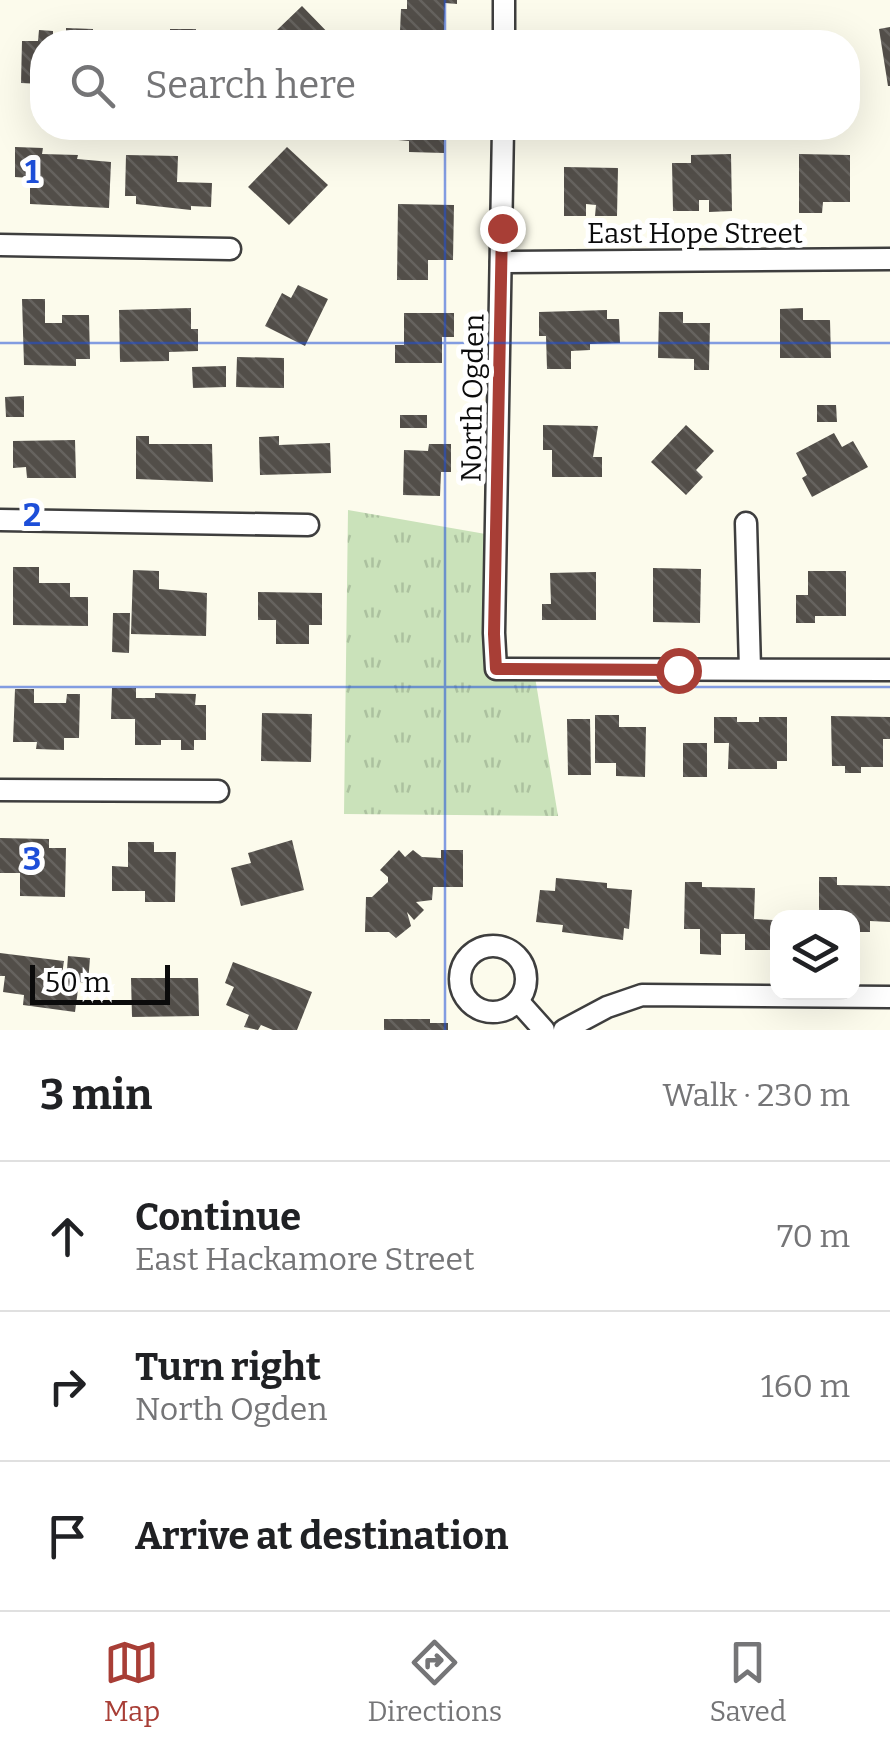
<!DOCTYPE html>
<meta charset="utf-8">
<style>
body{margin:0;font-family:Bitter,serif;background:#f2f2f2;color:#202124}
.controls{position:absolute;right:30px;bottom:30px;display:grid;overflow:hidden;border-radius:20px;box-shadow:0 10px 40px #0002}
.controls button{width:90px;height:90px;display:grid;place-items:center;padding:0;border:0;border-bottom:2px solid #e0e0e0;background:#fff;color:#202124;font:50px sans-serif}
.scale{position:absolute;left:30px;bottom:25px;width:140px;box-sizing:border-box;padding-left:10px;border:5px solid #0b0b0b;border-top:0;font-size:28px;line-height:35px;white-space:nowrap;color:#0b0b0b;-webkit-text-stroke:8px #fff;paint-order:stroke}
.stop{position:absolute;width:30px;height:30px;margin:-22px;border:8px solid #a83e36;border-radius:50%;background:#fff}
.stop.end{background:#a83e36;border-color:#fff;box-shadow:0 2px 10px #0008}
.list{margin:0;padding:0;list-style:none}
h2{display:flex;justify-content:space-between;align-items:center;height:130px;margin:0;padding:0 40px;font-size:42px}
h2 small{font-size:32px;font-weight:400;color:#757577}
.list li{display:grid;grid-template-columns:65px 1fr auto;gap:30px;align-items:center;box-sizing:border-box;height:150px;padding:0 40px;border-top:2px solid #e0e0e0}
.list b{display:block;font-size:38px;white-space:nowrap}
.list p{margin:0;font-size:32px;white-space:nowrap;color:#757577}
.list em{font-size:32px;font-style:normal;color:#757577}
.icon{flex:none;width:55px;height:55px;fill:none;stroke:currentColor;stroke-width:2;stroke-linecap:round;stroke-linejoin:round}
.map{position:relative;flex:none;width:890px;height:1030px;overflow:hidden}
.search{position:absolute;background:#fff;box-shadow:0 10px 40px #0002;left:30px;right:30px;top:30px;height:110px;display:flex;align-items:center;gap:25px;box-sizing:border-box;padding:0 35px;border-radius:40px;color:#757577;font-size:38px}
.sheet{height:580px;background:#fff}
nav{display:flex;justify-content:space-around;align-items:center;box-sizing:border-box;height:140px;border-top:2px solid #e0e0e0;background:#fff;font-size:28px;color:#757577}
nav a{display:grid;justify-items:center;gap:5px}
nav .on{color:#a83e36}
.map>svg:first-child{display:block}
.park{fill:url(#park-tufts)}
.building{fill:url(#building-back-hatch)}
.lines{fill:none;stroke-linecap:round;stroke-linejoin:round}
.minor-casing{stroke:#3e3e3e;stroke-width:25}
.minor{stroke:#fff;stroke-width:20}
.route{stroke:#a83e36;stroke-width:12}
.grid{fill:none;stroke:#1d4ed8;stroke-width:2.5;stroke-opacity:0.55}
.labels{text-anchor:middle;stroke-width:10;stroke-linejoin:round;paint-order:stroke}
.street-label{font-size:28px;fill:#0b0b0b;stroke:#fff}
.grid-label{font-size:32px;text-anchor:middle;font-weight:bold;fill:#1d4ed8;stroke:#fff;stroke-width:10;stroke-linejoin:round;paint-order:stroke}
</style>
<div class="map">
<svg width="890" height="1030" viewBox="0 0 890 1030">
<defs>
<pattern id="park-tufts" width="24" height="20" patternUnits="userSpaceOnUse" patternTransform="scale(2.5)"><rect width="24" height="20" fill="#cae2ba"/><path d="M3 7l-1-3M5 7V3M7 7l1-3M15 17l-1-3M17 17v-4M19 17l1-3" fill="none" stroke="#acc19f"/></pattern>
<pattern id="building-back-hatch" width="6" height="6" patternUnits="userSpaceOnUse" patternTransform="scale(2.5)"><rect width="6" height="6" fill="#524e49"/><path d="M-1 5l2 2M0 0l6 6M5-1l2 2" fill="none" stroke="#66635f"/></pattern>
</defs>
<rect width="100%" height="100%" fill="#fcfbec"/>
<path class="park" d="M348,510L497,536L496,668L534,671L558,816L344,814Z"/>
<g class="building">
<path d="M407,0H457V4L445,3L444,32L400,31L401,9H407Z"/>
<path d="M302,6L336,41L334,42H277L282,37L276,31Z"/>
<path d="M890,27V86H888L879,29Z"/>
<path d="M66,28L93,29V42H66Z"/>
<rect x="170" y="29" width="26" height="13"/>
<path d="M39,30L53,31V39H60V42H42V84L21,83L22,41H38Z"/>
<rect x="682" y="31" width="23" height="11"/>
<rect x="552" y="32" width="53" height="10"/>
<path d="M398,128H444V153L409,152V141L398,140Z"/>
<path d="M15,147L43,148L42,154L78,155L77,159L111,162L109,208L30,204V178L15,177Z"/>
<path d="M287,147L328,185L289,225L248,187Z"/>
<path d="M731,154L732,211L709,212V200H699V211H673L672,163H691V155Z"/>
<path d="M799,154L850,155V202H823L822,213H799Z"/>
<path d="M126,155L178,156L177,182L212,183L211,207L191,206V210L136,204V196H125Z"/>
<path d="M564,167L618,168L617,216H595L596,205L586,204V216H564Z"/>
<path d="M398,204L454,205L453,260H428V280H397Z"/>
<path d="M298,285L328,299L305,346L265,326L282,293L291,298Z"/>
<path d="M22,299H45V323H62V315H89L90,359H76V366L24,365Z"/>
<path d="M191,308V329H198V351L169,352V361L120,362L119,310Z"/>
<path d="M803,308V320H830L831,358H780V309Z"/>
<path d="M607,310V319H619L620,343L590,344V350L571,351V369H547L546,336H539V312Z"/>
<path d="M659,312H683V323H710L709,370H694V359L658,358Z"/>
<path d="M404,313H454V337H442V363H395V345H404Z"/>
<path d="M237,357L284,358V388L236,387Z"/>
<path d="M226,366V387L193,388L192,367Z"/>
<path d="M24,396V417H6L5,397Z"/>
<path d="M817,405H836L837,422H817Z"/>
<rect x="400" y="415" width="27" height="13"/>
<path d="M543,425L598,426L593,457H602V477H552V450H543Z"/>
<path d="M686,425L714,451L696,470L703,477L686,495L651,462Z"/>
<path d="M834,433L842,447L853,441L868,467L812,497L802,478L807,475L796,453Z"/>
<path d="M136,436H149V444H212L213,482L136,479Z"/>
<path d="M279,436V445L330,443L331,473L260,475L259,437Z"/>
<path d="M75,440L76,478H27L26,467L13,468V441Z"/>
<path d="M429,444H451V472H441L440,496L403,495L404,450L428,451Z"/>
<path d="M13,567H39V583H70V597H88V626L13,625Z"/>
<path d="M653,568L701,569L700,623L653,622Z"/>
<path d="M133,570L159,571V589L207,593L206,636L131,634Z"/>
<path d="M808,571H846V616H815V623H796V595H808Z"/>
<path d="M596,572V620H542V604H551L550,573Z"/>
<path d="M258,592L322,593V625H309V644H276V620H258Z"/>
<path d="M113,613H130L129,653L112,652Z"/>
<path d="M112,688H136V698H155V693L196,694L195,705H206V740H194V750H181V740H161V745H135V719H111Z"/>
<path d="M15,689H34V703H66L67,694H80L79,738H64V750L36,749L37,742H13Z"/>
<path d="M262,713L312,714L311,762L261,761Z"/>
<path d="M595,715H619V727H646L645,777L616,776V763H595Z"/>
<path d="M831,716L890,717V739H883V767H861V773H845V766H832Z"/>
<path d="M714,717H737V722H759V717H787V761H777V769H728L729,743H714Z"/>
<path d="M567,719H590L591,775H568Z"/>
<rect x="683" y="743" width="24" height="34"/>
<path d="M0,838L49,839V848H66L65,897L20,896V873H0Z"/>
<path d="M292,840L304,890L241,906L231,868L251,863L248,853Z"/>
<path d="M128,842H154V852H176L175,902H145V891H112V866L128,867Z"/>
<path d="M399,850L405,857L413,850L422,857L441,858V850H463V887H433L432,900L416,902L424,910L414,920L407,912L411,926L396,938L389,932H365L366,897H372L388,882V877L380,870Z"/>
<path d="M819,877H837V885L890,886V922L870,921V932H858V942L852,941V918L819,917Z"/>
<path d="M556,878L607,883V888L632,890L629,929L624,928L623,940L562,932L563,925L536,922L540,890L555,891Z"/>
<path d="M685,882H702V887L755,888L754,919L773,920V950H745V934H721V955L700,954V929H684Z"/>
<path d="M0,953L64,961L61,981L66,982L68,956L90,958L88,983L79,982L75,1012L23,1005L24,995L3,992L5,976H0Z"/>
<path d="M233,962L312,992L297,1030H273L261,1025L258,1030L244,1027L249,1015L226,1005L234,987L225,983Z"/>
<path d="M131,978H198L199,1016L132,1017Z"/>
<path d="M384,1019H430V1023H448V1030H384Z"/>
</g>
<g class="lines">
<defs>
<g id="minor">
<path d="M504,42V0"/>
<path d="M503,128L494,633L496,669L890,670"/>
<path d="M0,245L230,249"/>
<path d="M501,262L890,259"/>
<path d="M0,520L308,525"/>
<path d="M746,523L750,669"/>
<path d="M0,790L218,791"/>
<circle cx="493" cy="979" r="33"/>
<path d="M518,1001L544,1030"/>
<path d="M564,1030L607,1007L642,995L890,997"/>
</g>
</defs>
<use href="#minor" class="minor-casing"/>
<use href="#minor" class="minor"/>
</g>
<g class="lines">
<path class="route" d="M502,228L494,634L496,669L678,670"/>
</g>
<path class="grid" d="M445,0V42M445,128V1030M0,343H890M0,687H890"/>
<g class="labels">
<g class="street-label">
<text x="695" y="243">East Hope Street</text>
<text transform="translate(472 398) rotate(-89)" y="10">North Ogden</text>
</g>
</g>
<g class="grid-label">
<text x="32" y="183">1</text>
<text x="32" y="526">2</text>
<text x="32" y="870">3</text>
</g>
</svg>
<div class="controls">
<button><svg class="icon" aria-label="layers" viewBox="0 0 24 24"><path d="M12 4l9 5-9 5-9-5zM3 14l9 5 9-5"/></svg></button>
</div>
<div class="scale">50 m</div>
<div class="stop" style="left:678px;top:670px"></div>
<div class="stop end" style="left:502px;top:228px"></div>
<div class="search"><svg class="icon" aria-label="search" viewBox="0 0 24 24"><circle cx="10" cy="10" r="6"/><path d="M15 15l6 6"/></svg>Search here</div>
</div>
<section class="sheet">
<h2>3 min<small>Walk · 230 m</small></h2>
<ul class="list">
<li><svg class="icon" aria-label="ahead" viewBox="0 0 24 24"><path d="M12 20V5M6 11l6-6 6 6"/></svg><div><b>Continue</b><p>East Hackamore Street</p></div><em>70 m</em></li>
<li><svg class="icon" aria-label="right" viewBox="0 0 24 24"><path d="M7 20v-9h11M14 6l5 5-5 5"/></svg><div><b>Turn right</b><p>North Ogden</p></div><em>160 m</em></li>
<li><svg class="icon" aria-label="arrive" viewBox="0 0 24 24"><path d="M6 21V4h12l-3 4 3 4H6"/></svg><div><b>Arrive at destination</b></div></li>
</ul>
</section>
<nav>
<a class="on"><svg class="icon" aria-label="map" viewBox="0 0 24 24"><path d="M3 6l6-2 6 2 6-2v14l-6 2-6-2-6 2zM9 4v14M15 6v14"/></svg>Map</a>
<a><svg class="icon" aria-label="directions" viewBox="0 0 24 24"><path d="M12 3l9 9-9 9-9-9zM9 14v-3h6M13 9l2 2-2 2"/></svg>Directions</a>
<a><svg class="icon" aria-label="saved" viewBox="0 0 24 24"><path d="M7 4h10v16l-5-4-5 4z"/></svg>Saved</a>
</nav>
